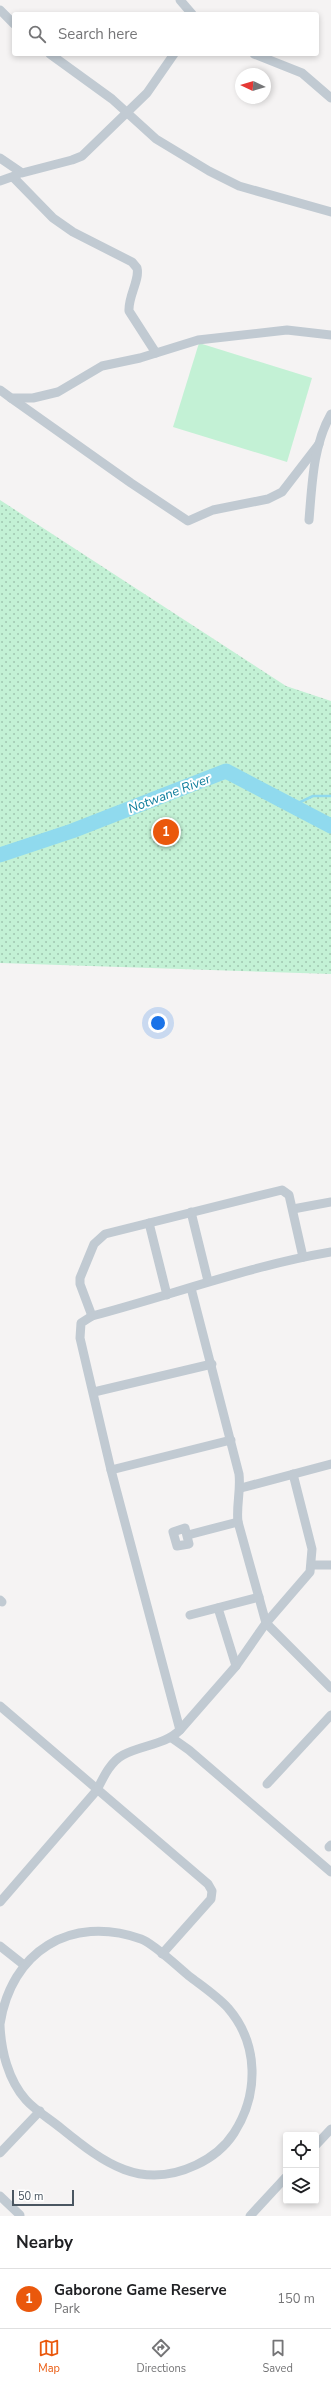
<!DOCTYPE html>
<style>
body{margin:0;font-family:"Nunito Sans",sans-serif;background:#f2f2f2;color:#202124}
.controls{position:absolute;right:12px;bottom:12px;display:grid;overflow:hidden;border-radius:4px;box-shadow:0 2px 6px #0003}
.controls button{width:36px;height:36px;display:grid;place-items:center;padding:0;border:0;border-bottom:1px solid #e0e0e0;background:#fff;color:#202124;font:20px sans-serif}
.compass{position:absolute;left:235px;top:68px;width:36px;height:36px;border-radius:50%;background:#fff;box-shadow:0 2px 6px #0003;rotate:274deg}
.scale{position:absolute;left:12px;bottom:10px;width:62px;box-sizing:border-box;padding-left:4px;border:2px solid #4a5661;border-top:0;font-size:11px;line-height:14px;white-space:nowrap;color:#4a5661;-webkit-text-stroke:3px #fff;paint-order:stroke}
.you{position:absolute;left:158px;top:1023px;width:14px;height:14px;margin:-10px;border:3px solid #fff;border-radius:50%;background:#1a73e8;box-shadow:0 0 0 6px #1a73e833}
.badge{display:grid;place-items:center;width:26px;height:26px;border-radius:50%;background:#ea580c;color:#fff;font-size:13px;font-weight:700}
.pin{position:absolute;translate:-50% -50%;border:2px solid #fff;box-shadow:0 1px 4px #0006}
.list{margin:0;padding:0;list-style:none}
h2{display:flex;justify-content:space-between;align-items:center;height:52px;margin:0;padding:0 16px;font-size:17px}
h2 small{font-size:13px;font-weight:400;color:#757577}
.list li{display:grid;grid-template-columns:26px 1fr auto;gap:12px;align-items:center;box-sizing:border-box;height:60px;padding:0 16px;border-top:1px solid #e0e0e0}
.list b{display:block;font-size:15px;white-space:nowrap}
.list p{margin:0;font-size:13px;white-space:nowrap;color:#757577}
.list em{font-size:13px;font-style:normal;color:#757577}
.icon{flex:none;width:22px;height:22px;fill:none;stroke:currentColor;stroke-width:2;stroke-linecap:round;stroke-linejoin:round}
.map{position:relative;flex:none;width:331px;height:2216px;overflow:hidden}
.search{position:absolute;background:#fff;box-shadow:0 2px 6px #0003;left:12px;right:12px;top:12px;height:44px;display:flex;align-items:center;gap:10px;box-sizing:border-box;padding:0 14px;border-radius:4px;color:#757577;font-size:15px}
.sheet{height:112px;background:#fff}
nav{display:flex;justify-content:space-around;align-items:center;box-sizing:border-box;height:56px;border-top:1px solid #e0e0e0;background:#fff;font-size:11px;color:#757577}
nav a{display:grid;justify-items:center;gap:2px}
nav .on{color:#ea580c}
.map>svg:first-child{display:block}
.park{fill:url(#park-dots)}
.garden{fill:#c3f1d5}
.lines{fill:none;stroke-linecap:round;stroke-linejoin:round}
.stream{stroke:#90daee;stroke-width:2.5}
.river{stroke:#90daee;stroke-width:15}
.minor{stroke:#c1cad2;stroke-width:9}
.labels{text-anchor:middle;stroke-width:4;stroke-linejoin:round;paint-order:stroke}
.water-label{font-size:13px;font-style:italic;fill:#0c7c9b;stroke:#fff}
</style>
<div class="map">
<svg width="331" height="2216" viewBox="0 0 331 2216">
<defs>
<pattern id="park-dots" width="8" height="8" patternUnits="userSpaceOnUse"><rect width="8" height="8" fill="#c3f1d5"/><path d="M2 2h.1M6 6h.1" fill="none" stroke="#a0c6b0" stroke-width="1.8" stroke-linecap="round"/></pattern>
</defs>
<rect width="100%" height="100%" fill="#f5f3f3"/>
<path class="park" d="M0,500L286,686L331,701V974L0,963Z"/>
<path class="garden" d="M199,343L312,378L287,462L173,427Z"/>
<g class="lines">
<path class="stream" d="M292,806L313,796H331"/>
<path class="river" d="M0,855L72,831L226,771L331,826"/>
<g class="minor">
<path d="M180,0L192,14"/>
<path d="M0,10L14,24"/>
<path d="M50,54L112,99L156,139L209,171L239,186L331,212"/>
<path d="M254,54L302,73L331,98"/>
<path d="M0,158L22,173L72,160L82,156L147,93L174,54"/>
<path d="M13,177L53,218L73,232L132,262L137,268C140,280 128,296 129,311L156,353"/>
<path d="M0,181L17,175"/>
<path d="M0,390L11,398H33L58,392L102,366L140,358L198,340L287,330L331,335"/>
<path d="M11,398L131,483L188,521L213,510L268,499L282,492L319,444"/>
<path d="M309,520C312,485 313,445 331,414"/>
<path d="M293,1209L331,1202"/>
<path d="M191,1212L208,1281"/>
<path d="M149,1223L167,1295"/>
<path d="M191,1288L239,1474C241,1491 236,1506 238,1522L266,1623L331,1688"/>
<path d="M92,1316L80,1284V1278L94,1244L105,1234L282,1190L289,1195L303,1257"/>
<path d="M94,1392L212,1364"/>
<path d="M111,1470L231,1440"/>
<path d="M241,1488L331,1464"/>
<path d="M185,1528L189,1544L177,1546L173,1532Z"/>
<path d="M188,1535L238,1522"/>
<path d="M312,1565H331"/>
<path d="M0,1600L2,1602"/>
<path d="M218,1608L236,1666"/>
<path d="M190,1615L259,1597"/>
<path d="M0,1706L208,1884L212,1891L211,1899L162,1954"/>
<path d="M180,1730L111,1470L80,1338L81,1323L92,1316C172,1295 249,1266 331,1252"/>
<path d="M172,1738L189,1750L331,1872"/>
<path d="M267,1784L331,1715"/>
<path d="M329,1847L331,1845"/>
<path d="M0,1902L97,1790C103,1778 110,1762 123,1755C141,1745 165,1745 180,1730L236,1666L266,1623L310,1572L312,1549L293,1474"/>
<path d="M0,1946L24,1965"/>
<path d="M0,2024C11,1952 70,1914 141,1939C153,1943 178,1967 189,1976C202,1986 217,1996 228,2008C259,2044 259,2094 234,2133C225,2147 211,2158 196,2165C141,2191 104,2163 62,2129C50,2119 36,2111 26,2100C8,2080 1,2050 0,2025"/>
<path d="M316,2145L331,2129"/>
<path d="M0,2153L40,2111"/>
<path d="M0,2196L20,2215"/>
<path d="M250,2216L286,2177"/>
</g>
</g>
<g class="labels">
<g class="water-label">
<text transform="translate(169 793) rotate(-21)" y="5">Notwane River</text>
</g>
</g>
</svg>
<div class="controls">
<button><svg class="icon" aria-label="locate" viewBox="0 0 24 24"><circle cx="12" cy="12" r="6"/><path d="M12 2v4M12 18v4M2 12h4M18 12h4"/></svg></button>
<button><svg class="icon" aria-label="layers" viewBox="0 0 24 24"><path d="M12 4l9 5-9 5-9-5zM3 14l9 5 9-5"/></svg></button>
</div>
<svg class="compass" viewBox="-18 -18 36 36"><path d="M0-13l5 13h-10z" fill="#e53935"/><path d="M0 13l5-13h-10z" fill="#757577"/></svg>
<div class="scale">50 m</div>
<div class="you"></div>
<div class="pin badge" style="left:166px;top:832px">1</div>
<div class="search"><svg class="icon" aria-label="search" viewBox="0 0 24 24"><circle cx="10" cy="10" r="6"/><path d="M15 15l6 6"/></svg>Search here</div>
</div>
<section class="sheet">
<h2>Nearby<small></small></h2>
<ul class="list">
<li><span class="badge">1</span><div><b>Gaborone Game Reserve</b><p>Park</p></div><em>150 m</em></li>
</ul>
</section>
<nav>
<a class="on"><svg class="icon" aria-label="map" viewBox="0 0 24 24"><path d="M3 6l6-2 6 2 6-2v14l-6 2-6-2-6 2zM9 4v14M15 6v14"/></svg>Map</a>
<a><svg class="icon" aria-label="directions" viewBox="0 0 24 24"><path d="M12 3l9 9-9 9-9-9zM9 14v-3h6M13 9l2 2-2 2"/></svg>Directions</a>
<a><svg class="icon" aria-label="saved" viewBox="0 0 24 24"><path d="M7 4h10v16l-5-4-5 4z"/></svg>Saved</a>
</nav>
